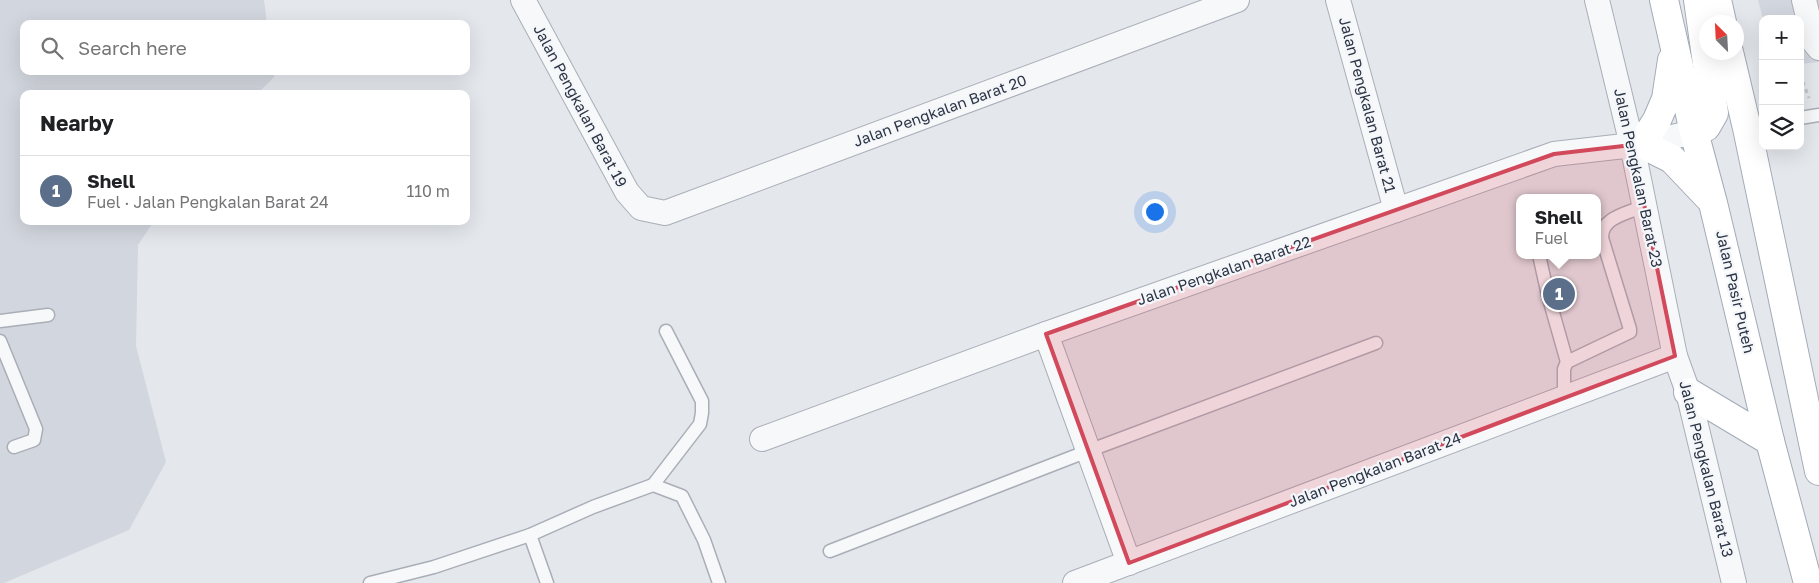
<!DOCTYPE html>
<meta charset="utf-8">
<style>
body{margin:0;font-family:"Golos Text",sans-serif;background:#f2f2f2;color:#202124}
.controls{position:absolute;right:15px;top:15px;display:grid;overflow:hidden;border-radius:10px;box-shadow:0 5px 20px #0002}
.controls button{width:45px;height:45px;display:grid;place-items:center;padding:0;border:0;border-bottom:1px solid #e0e0e0;background:#fff;color:#202124;font:25px sans-serif}
.compass{position:absolute;left:1699px;top:15px;width:45px;height:45px;border-radius:50%;background:#fff;box-shadow:0 5px 20px #0002;rotate:336deg}
.you{position:absolute;left:1154px;top:211px;width:18px;height:18px;margin:-12px;border:4px solid #fff;border-radius:50%;background:#1a73e8;box-shadow:0 0 0 8px #1a73e833}
.badge{display:grid;place-items:center;width:32px;height:32px;border-radius:50%;background:#b45309;color:#fff;font-size:16px;font-weight:700}
.pin{position:absolute;translate:-50% -50%;border:2px solid #fff;box-shadow:0 1px 5px #0006}
.popup{position:absolute;left:1516px;top:194px;width:85px;height:65px;box-sizing:border-box;display:grid;place-content:center;border-radius:10px;background:#fff;filter:drop-shadow(0 1px 4px #0005);font-size:16px;white-space:nowrap;color:#757577}
.popup b{font-size:19px;color:#202124}
.popup::after{content:'';position:absolute;left:50%;top:100%;margin-left:-10px;border:10px solid transparent;border-top-color:#fff}
.list{margin:0;padding:0;list-style:none}
h2{display:flex;justify-content:space-between;align-items:center;height:65px;margin:0;padding:0 20px;font-size:21px}
h2 small{font-size:16px;font-weight:400;color:#757577}
.list li{display:grid;grid-template-columns:32px 1fr auto;gap:15px;align-items:center;box-sizing:border-box;height:70px;padding:0 20px;border-top:1px solid #e0e0e0}
.list b{display:block;font-size:19px;white-space:nowrap}
.list p{margin:0;font-size:16px;white-space:nowrap;color:#757577}
.list em{font-size:16px;font-style:normal;color:#757577}
.icon{flex:none;width:28px;height:28px;fill:none;stroke:currentColor;stroke-width:2;stroke-linecap:round;stroke-linejoin:round}
.map{position:relative;flex:none;width:1819px;height:583px;overflow:hidden}
.search{position:absolute;background:#fff;box-shadow:0 5px 20px #0002;left:20px;top:20px;width:450px;height:55px;display:flex;align-items:center;gap:12px;box-sizing:border-box;padding:0 18px;border-radius:10px;color:#757577;font-size:19px}
.panel{position:absolute;background:#fff;box-shadow:0 5px 20px #0002;left:20px;top:90px;width:450px;height:135px;border-radius:10px}
.map>svg:first-child{display:block}
.built{fill:#d2d6de}
.lines{fill:none;stroke-linecap:round;stroke-linejoin:round}
.service-casing{stroke:#a9aeb7;stroke-width:15}
.minor-casing{stroke:#a9aeb7;stroke-width:26}
.primary-casing{stroke:#a3abb8;stroke-width:30}
.path{stroke:#c2c5cb;stroke-width:3;stroke-dasharray:4 4;stroke-linecap:butt}
.service{stroke:#f7f8fa;stroke-width:12}
.minor{stroke:#f7f8fa;stroke-width:24}
.primary{stroke:#fff;stroke-width:28}
.marked{fill:#d1495b;fill-opacity:0.2;stroke:#d1495b;stroke-width:4;stroke-linejoin:round}
.labels{text-anchor:middle;stroke-width:4.5;stroke-linejoin:round;paint-order:stroke}
.street-label{font-size:15px;fill:#2b3445;stroke:#f4f6f9}
</style>
<div class="map">
<svg width="1819" height="583" viewBox="0 0 1819 583">
<rect width="100%" height="100%" fill="#e4e7ec"/>
<g class="built">
<path d="M0,0H264L267,24H24V71H274V77L257,94H24V221H154L138,245L136,346L166,462L129,530L4,583H0Z"/>
<path d="M1758,0H1819V62L1800,64V19H1763Z"/>
</g>
<g class="lines">
<defs>
<g id="service">
<path d="M1800,118L1819,115"/>
<path d="M1539,255L1548,295L1567,362"/>
<path d="M0,321L48,315"/>
<path d="M0,341L36,429L34,440L14,447"/>
<path d="M1564,398V369L1567,362L1630,332V329L1602,238C1601,217 1629,213 1644,206"/>
<path d="M653,485L700,424L702,413V401L666,331"/>
<path d="M530,535L547,583"/>
<path d="M830,551L1088,451L1376,343"/>
<path d="M370,583L434,567L530,535L593,507L653,485L682,496L704,540L719,583"/>
</g>
<g id="minor">
<path d="M523,0L627,192L641,208L665,213L1237,0"/>
<path d="M1338,0L1396,210"/>
<path d="M1597,0L1632,145L1675,356L1688,392L1734,583"/>
<path d="M1804,0L1814,42L1819,48"/>
<path d="M1046,334L1129,563"/>
<path d="M762,439L1046,334L1554,154L1642,144L1694,132"/>
<path d="M1075,583L1675,356"/>
</g>
<g id="primary">
<path d="M1664,0L1694,132L1713,203L1770,441L1808,583"/>
<path d="M1717,0L1722,22"/>
<path d="M1729,52L1747,128L1819,471"/>
<path d="M1672,60L1666,99L1657,120L1642,144L1672,159L1711,200"/>
<path d="M1694,132L1706,127L1714,113L1698,0"/>
<path d="M1688,392L1770,441"/>
</g>
</defs>
<use href="#service" class="service-casing"/>
<use href="#minor" class="minor-casing"/>
<use href="#primary" class="primary-casing"/>
<path class="path" d="M1802,66L1801,77L1809,98"/>
<use href="#service" class="service"/>
<use href="#minor" class="minor"/>
<use href="#primary" class="primary"/>
</g>
<path class="marked" d="M1632,145L1675,356L1129,563L1046,334L1554,154Z"/>
<g class="labels">
<g class="street-label">
<text transform="translate(1367 105) rotate(75)" y="5">Jalan Pengkalan Barat 21</text>
<text transform="translate(580 106) rotate(62)" y="5">Jalan Pengkalan Barat 19</text>
<text transform="translate(940 111) rotate(-20)" y="5">Jalan Pengkalan Barat 20</text>
<text transform="translate(1638 178) rotate(78)" y="5">Jalan Pengkalan Barat 23</text>
<text transform="translate(1224 271) rotate(-19)" y="5">Jalan Pengkalan Barat 22</text>
<text transform="translate(1735 292) rotate(77)" y="5">Jalan Pasir Puteh</text>
<text transform="translate(1706 469) rotate(76)" y="5">Jalan Pengkalan Barat 13</text>
<text transform="translate(1375 470) rotate(-21)" y="5">Jalan Pengkalan Barat 24</text>
</g>
</g>
</svg>
<div class="controls">
<button>+</button>
<button>−</button>
<button><svg class="icon" aria-label="layers" viewBox="0 0 24 24"><path d="M12 4l9 5-9 5-9-5zM3 14l9 5 9-5"/></svg></button>
</div>
<svg class="compass" viewBox="-18 -18 36 36"><path d="M0-13l5 13h-10z" fill="#e53935"/><path d="M0 13l5-13h-10z" fill="#757577"/></svg>
<div class="you"></div>
<div class="pin badge" style="left:1559px;top:294px;background:#5c6f8a">1</div>
<div class="popup"><b>Shell</b>Fuel</div>
<div class="search"><svg class="icon" aria-label="search" viewBox="0 0 24 24"><circle cx="10" cy="10" r="6"/><path d="M15 15l6 6"/></svg>Search here</div>
<section class="panel">
<h2>Nearby<small></small></h2>
<ul class="list">
<li><span class="badge" style="background:#5c6f8a">1</span><div><b>Shell</b><p>Fuel · Jalan Pengkalan Barat 24</p></div><em>110 m</em></li>
</ul>
</section>
</div>
